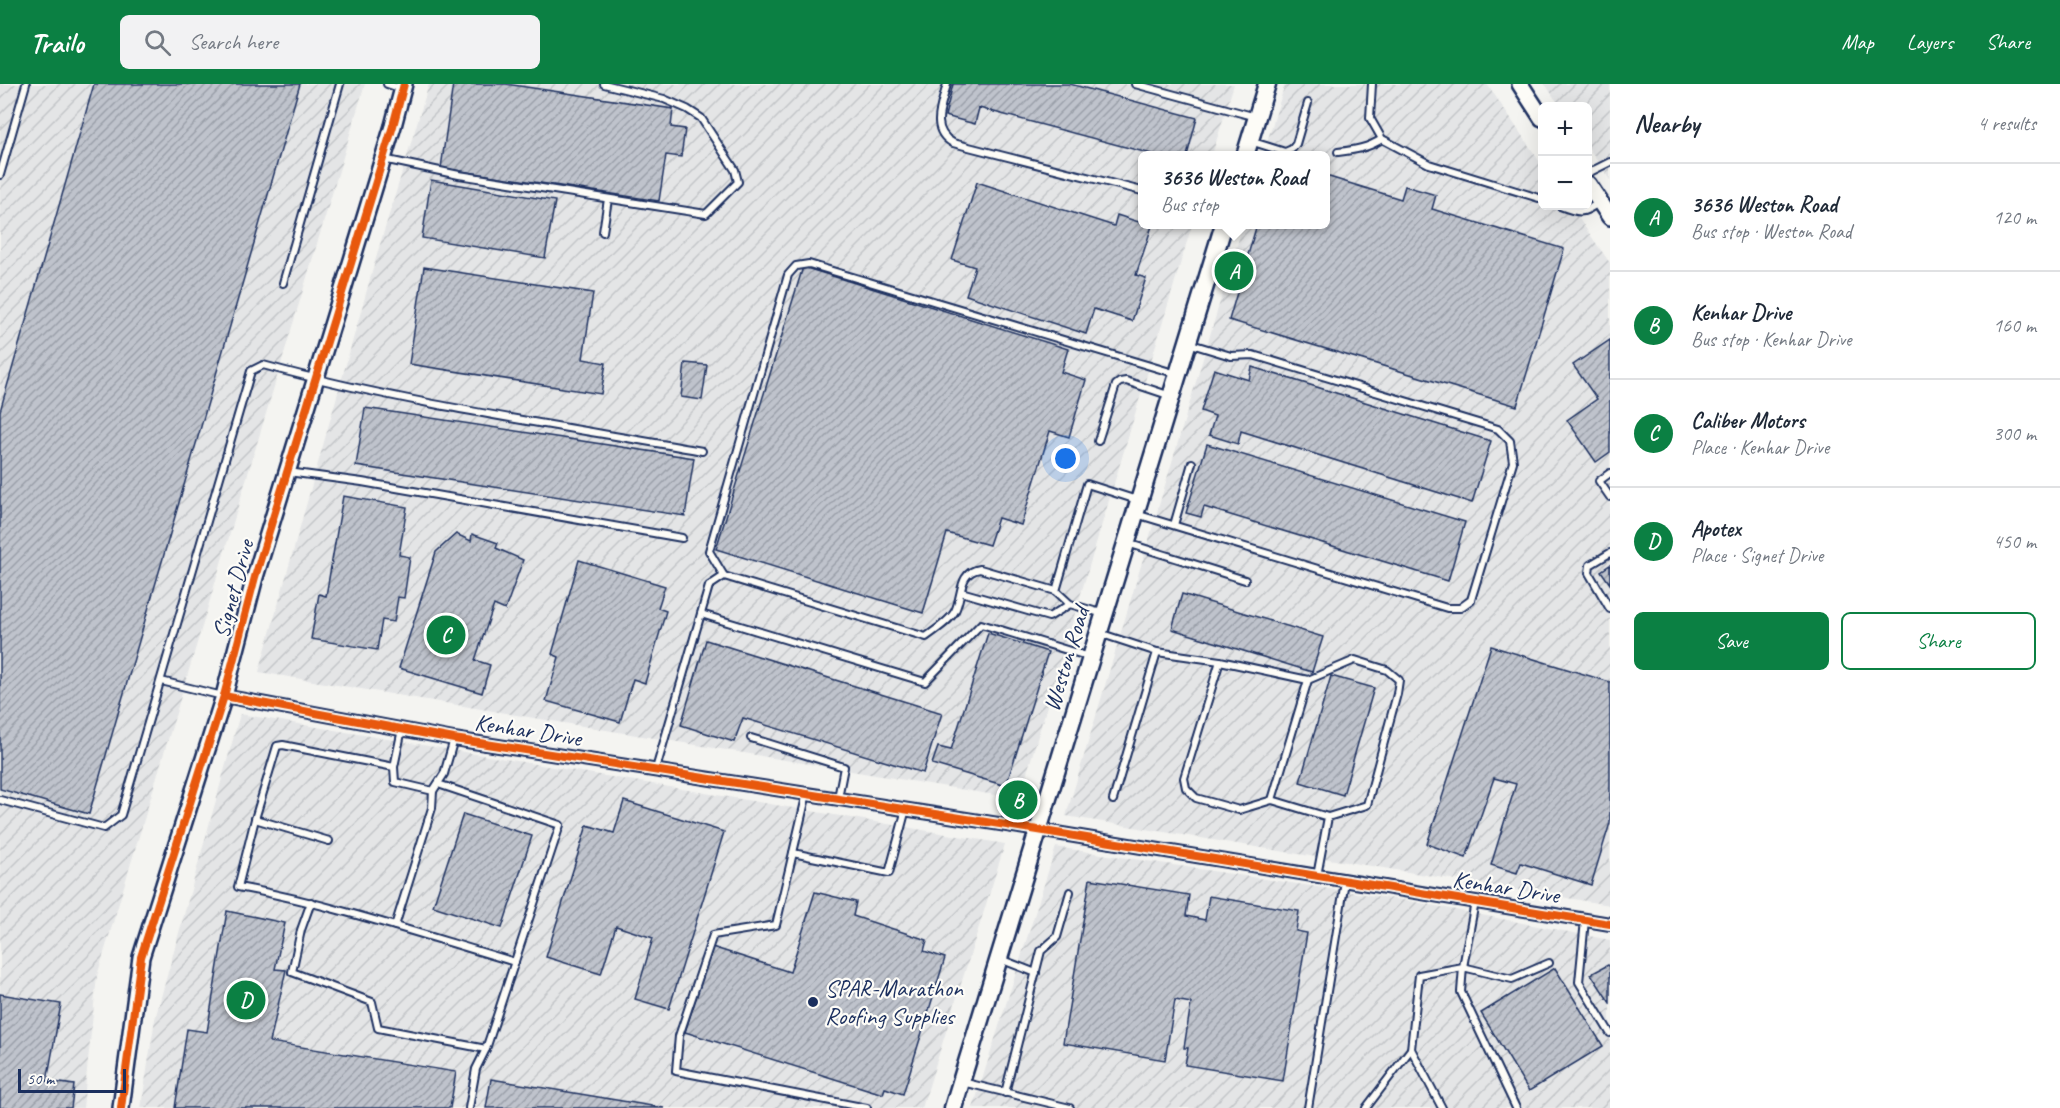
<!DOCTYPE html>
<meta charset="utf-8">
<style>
body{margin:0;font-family:Caveat,sans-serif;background:#f2f2f3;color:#1f2937}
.controls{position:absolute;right:18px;top:18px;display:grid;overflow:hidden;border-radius:9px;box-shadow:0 6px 24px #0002}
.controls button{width:54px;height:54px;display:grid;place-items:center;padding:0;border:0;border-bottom:2px solid #e0e1e3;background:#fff;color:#1f2937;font:30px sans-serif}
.scale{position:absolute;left:18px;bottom:15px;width:108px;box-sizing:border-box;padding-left:6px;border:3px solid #1b2f5e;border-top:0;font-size:16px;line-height:21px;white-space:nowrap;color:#1b2f5e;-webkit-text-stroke:4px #fdfcf7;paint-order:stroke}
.you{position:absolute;left:1066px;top:375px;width:21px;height:21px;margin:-15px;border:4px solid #fff;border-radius:50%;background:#1a73e8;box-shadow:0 0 0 9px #1a73e833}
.badge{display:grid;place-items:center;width:39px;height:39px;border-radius:50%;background:#0b8043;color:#fff;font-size:20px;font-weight:700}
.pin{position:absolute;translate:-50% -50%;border:3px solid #fff;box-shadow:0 2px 6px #0006}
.popup{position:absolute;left:1138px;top:67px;width:192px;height:78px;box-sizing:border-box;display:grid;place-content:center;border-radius:9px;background:#fff;filter:drop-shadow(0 2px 4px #0005);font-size:20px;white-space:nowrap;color:#747a83}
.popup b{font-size:22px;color:#1f2937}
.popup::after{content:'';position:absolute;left:50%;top:100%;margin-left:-12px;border:12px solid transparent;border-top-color:#fff}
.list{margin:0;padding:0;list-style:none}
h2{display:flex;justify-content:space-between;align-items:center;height:78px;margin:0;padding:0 24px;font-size:26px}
h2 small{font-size:20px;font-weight:400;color:#747a83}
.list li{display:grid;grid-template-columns:39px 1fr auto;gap:18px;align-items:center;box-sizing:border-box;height:108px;padding:0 24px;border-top:2px solid #e0e1e3}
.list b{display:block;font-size:22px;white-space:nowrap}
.list p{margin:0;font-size:20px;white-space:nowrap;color:#747a83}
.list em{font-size:20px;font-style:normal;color:#747a83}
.actions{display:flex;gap:12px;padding:18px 24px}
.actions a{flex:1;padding:14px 0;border:2px solid #0b8043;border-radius:9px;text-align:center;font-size:21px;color:#0b8043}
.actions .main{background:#0b8043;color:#fff}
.icon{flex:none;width:33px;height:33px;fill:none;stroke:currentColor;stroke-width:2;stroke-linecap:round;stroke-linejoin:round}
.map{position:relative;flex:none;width:1610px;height:1024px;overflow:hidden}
header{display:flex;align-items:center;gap:36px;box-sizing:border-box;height:84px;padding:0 30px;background:#0b8043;color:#fff}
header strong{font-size:28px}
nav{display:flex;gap:33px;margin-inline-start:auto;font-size:21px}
.search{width:420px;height:54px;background:#f2f2f3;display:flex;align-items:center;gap:15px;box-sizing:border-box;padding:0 21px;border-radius:9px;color:#747a83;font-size:22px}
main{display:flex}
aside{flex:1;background:#fff}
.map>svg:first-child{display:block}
.industrial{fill:url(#industrial-furrows)}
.building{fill:url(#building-hatch);stroke:#1b2f5e;stroke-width:1.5}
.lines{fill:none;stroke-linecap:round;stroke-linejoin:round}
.service-casing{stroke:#1b2f5e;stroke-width:10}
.minor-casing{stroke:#1b2f5e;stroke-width:16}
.tertiary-casing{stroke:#1b2f5e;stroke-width:20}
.secondary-casing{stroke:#1b2f5e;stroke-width:21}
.service{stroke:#fdfcf7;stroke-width:6}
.minor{stroke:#fdfcf7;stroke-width:12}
.tertiary{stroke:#fdfcf7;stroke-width:15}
.secondary{stroke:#fdfcf7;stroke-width:16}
.cycleway-casing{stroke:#fdfcf7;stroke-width:11}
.cycleway{stroke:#e8590c;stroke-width:8}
.poi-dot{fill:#1b2f5e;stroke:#fdfcf7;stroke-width:2}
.labels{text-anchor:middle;stroke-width:4.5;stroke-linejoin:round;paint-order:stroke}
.street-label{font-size:24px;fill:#1b2f5e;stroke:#fdfcf7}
.poi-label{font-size:24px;fill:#1b2f5e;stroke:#fdfcf7;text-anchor:start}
</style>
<header>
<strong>Trailo</strong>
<div class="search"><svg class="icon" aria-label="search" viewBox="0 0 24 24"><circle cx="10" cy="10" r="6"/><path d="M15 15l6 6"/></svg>Search here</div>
<nav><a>Map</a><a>Layers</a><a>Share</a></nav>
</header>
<main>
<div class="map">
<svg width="1610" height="1024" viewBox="0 0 1610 1024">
<defs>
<pattern id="industrial-furrows" width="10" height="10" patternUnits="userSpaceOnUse" patternTransform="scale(1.5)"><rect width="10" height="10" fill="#e4e5e6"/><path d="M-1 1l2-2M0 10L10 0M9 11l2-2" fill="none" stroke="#c3c5c8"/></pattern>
<pattern id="building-hatch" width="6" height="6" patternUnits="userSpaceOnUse" patternTransform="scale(1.5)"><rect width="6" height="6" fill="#bfc3cc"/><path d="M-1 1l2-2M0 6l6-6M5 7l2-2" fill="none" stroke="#9a9fa9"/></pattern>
</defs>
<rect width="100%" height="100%" fill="#f4f4f1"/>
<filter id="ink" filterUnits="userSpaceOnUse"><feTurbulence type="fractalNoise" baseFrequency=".0167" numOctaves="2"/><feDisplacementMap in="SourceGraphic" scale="12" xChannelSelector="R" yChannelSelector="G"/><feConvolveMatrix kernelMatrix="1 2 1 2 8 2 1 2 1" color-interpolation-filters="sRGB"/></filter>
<g filter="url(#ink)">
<g class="industrial">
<path d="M0,0H365L97,892L83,1024H0Z"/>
<path d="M429,0H1234L1212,71L1142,72V140L1192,141L1019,715L259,588L378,167Z"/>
<path d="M1285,0H1487L1542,81V122H1570L1610,179V821L1066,732L1243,141L1326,140V72L1263,71Z"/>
<path d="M1545,0H1610V96L1588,63V22H1560Z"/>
<path d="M240,630L1005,760L922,1024H141L155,935Z"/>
<path d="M1056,763L1415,818L1610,856V1024H973Z"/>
</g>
<g class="building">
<path d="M94,0H300L89,730L0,705V327Z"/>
<path d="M453,0H506L673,25L671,43L685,45L681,73L666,71L659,117L441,84Z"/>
<path d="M953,0H1070L1197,34L1187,72H1159L979,24L975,40L945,32Z"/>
<path d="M1326,92L1401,115L1405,102L1436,111L1432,125L1564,165L1517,322L1229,236L1257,140H1326Z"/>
<path d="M431,96L555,117L545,174L422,154Z"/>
<path d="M977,98L1114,142L1117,131L1142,139V140L1152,142L1136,191L1146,194L1132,237L1094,225L1086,250L966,211L975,183L952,176Z"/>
<path d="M424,183L593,209L583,275L606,279L601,310L409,280Z"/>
<path d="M803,183L1068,265L1061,288L1086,296L1069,353L1050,347L1021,441L998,434L989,461L947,449L923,529L716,465Z"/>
<path d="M1610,256V368L1596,378L1567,336L1597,315L1573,281Z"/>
<path d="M685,279L707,281L702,316L681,313Z"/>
<path d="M1252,283L1491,357L1472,419L1241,347L1238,360L1209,351L1215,332L1201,327L1214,285L1249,296Z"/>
<path d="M365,324L694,374L685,432L356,382Z"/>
<path d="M1207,360L1465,438L1448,497L1204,423L1201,433L1186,429Z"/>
<path d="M343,412L407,423L399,471L410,473L404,514L398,513L394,538L382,536L377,566L311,555L319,510L326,512Z"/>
<path d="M456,450L471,457L472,450L498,459L496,464L523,476L505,526L494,521L475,576L490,581L482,609L399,584L436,468Z"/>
<path d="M579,476L665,502L658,524L666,527L645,599L633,595L620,638L546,617L559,573L552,570Z"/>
<path d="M1610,481V500L1601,487Z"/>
<path d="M1182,510L1323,553L1312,588L1172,545Z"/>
<path d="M988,549L1048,568L1006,702L932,680L938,663L951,666Z"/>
<path d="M706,556L942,629L923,689L743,634L734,658L681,641Z"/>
<path d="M1491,562L1610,598V739L1591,801L1521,779L1517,789L1491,781L1516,700L1494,694L1466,774L1427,760Z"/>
<path d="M1331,592L1374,604L1343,711L1300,698Z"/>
<path d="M624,717L724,748L669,925L635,915L653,854L616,842L601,890L546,873L587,741L614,749Z"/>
<path d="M463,730L532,752L502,844L433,822Z"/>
<path d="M1090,795L1189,811L1186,832L1205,836L1209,812L1299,827L1296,847L1307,849L1283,997L1185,981L1188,964H1184L1191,919L1175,916L1165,976L1063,959Z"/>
<path d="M815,808L856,818L853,832L927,856L924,867L945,874L903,1010L885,1004L883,1010L685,948L712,863L790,888Z"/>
<path d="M227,827L285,839L275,885L286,886L270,958L456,988L450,1024H175L187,945L207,948Z"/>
<path d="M1608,881L1610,883V919L1591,890Z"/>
<path d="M1555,884L1603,962L1529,1007L1481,929Z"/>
<path d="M0,910L61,920L47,997L74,1001L71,1024H0Z"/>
<path d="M491,995L664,1024H486Z"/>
</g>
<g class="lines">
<defs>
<g id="service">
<path d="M387,0L402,5"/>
<path d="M947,0C942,21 929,46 953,59L1142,107"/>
<path d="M1135,0L1256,33"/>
<path d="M1372,0L1370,34L1382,55L1429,80L1542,115"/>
<path d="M1250,57L1285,68L1292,65L1296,60L1308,19"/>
<path d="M1338,68C1355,66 1368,64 1382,55"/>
<path d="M383,75L459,91L706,130L738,98L735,86L701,34L687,25L664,15L604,0"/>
<path d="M1588,89L1610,78"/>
<path d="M0,91L26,0"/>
<path d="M1560,122C1578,129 1583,131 1599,118"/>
<path d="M603,148L608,115"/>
<path d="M283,199L340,0"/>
<path d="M1098,357L1116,301L1120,298L1126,297L1171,312"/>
<path d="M288,388L362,398L682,454"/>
<path d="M1610,389L1599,397L1610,413"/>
<path d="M1136,430L1447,524H1460L1471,516L1513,378L1510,357L1498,345L1253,271L1231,272L1188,259"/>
<path d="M1174,441L1192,379"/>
<path d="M1127,459L1245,496"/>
<path d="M1610,469L1590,481L1589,489L1610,525"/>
<path d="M1056,507L1087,400L1137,416"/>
<path d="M961,508L1049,533L1070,520"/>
<path d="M701,530L925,598L981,540L1090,573"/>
<path d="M1104,530L1070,520L1056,507L980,485C958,488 963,511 955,527C950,537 935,546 926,553L724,492L709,467L788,191L796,182L809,180L1177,290"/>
<path d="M1099,549L1157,568L1113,716"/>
<path d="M1157,568L1220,577L1184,694L1186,704L1196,714L1239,726L1272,716L1328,733L1317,792"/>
<path d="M1220,577L1308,596L1355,576L1387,586L1399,596L1397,610L1367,721L1328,733"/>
<path d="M161,597L223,612"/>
<path d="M402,645L394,683L395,698L433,707L444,690L454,655"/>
<path d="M751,654L844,683L838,714"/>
<path d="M394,683L283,661L277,662L255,735L238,803C332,820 423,851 515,878"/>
<path d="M656,685L709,502L724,492"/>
<path d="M807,709L776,841L713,851L679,952L676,987L867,1024"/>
<path d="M0,716L104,744L121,731L251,287L263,281C406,320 555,341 702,367"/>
<path d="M1272,716L1308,596"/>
<path d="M255,735L329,757"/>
<path d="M793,769L889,789L906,725"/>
<path d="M311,818L301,846L292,888L372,918L378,944L486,965L560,741L438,700"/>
<path d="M1585,836L1579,898L1610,949"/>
<path d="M395,842L432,724L433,707"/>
<path d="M1000,875L1036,889"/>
<path d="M962,998L1070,1024"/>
<path d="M1005,1009L1041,867L1057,853L1070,808"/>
<path d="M469,1024L476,985L486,965"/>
<path d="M1308,1024L1345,797"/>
<path d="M1366,1024L1411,965"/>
<path d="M1442,1024L1411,965L1419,891L1463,883L1475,818"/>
<path d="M1516,1024L1461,908L1463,883L1512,895L1549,879"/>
</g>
<path id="minor" d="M224,612L454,655L1038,746L1610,840"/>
<g id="tertiary">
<path d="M1520,0L1542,34"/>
<path d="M1588,100L1610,133"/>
<path d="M121,1024L141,873L224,612L255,493L393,42L404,0"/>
</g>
<g id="secondary">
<path d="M1245,72L1267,0"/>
<path d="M953,1024L1224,140"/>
</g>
</defs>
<use href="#service" class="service-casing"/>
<use href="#minor" class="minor-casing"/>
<use href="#tertiary" class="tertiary-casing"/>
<use href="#secondary" class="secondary-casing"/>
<use href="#service" class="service"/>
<use href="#minor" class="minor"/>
<use href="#tertiary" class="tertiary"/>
<use href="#secondary" class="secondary"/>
<defs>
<g id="cycleway">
<path d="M224,612L454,655L1038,746L1610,840"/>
<path d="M121,1024L141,873L224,612L255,493L393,42L404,0"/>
</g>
</defs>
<use href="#cycleway" class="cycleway-casing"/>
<use href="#cycleway" class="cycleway"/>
</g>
</g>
<circle class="poi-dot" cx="813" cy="918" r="6"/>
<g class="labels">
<g class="street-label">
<text transform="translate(233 505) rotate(-75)" y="8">Signet Drive</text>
<text transform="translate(1066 575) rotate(-73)" y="8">Weston Road</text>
<text transform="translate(528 646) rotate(9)" y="8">Kenhar Drive</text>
<text transform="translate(1506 803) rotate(9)" y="8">Kenhar Drive</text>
</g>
<g class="poi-label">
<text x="825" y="912">SPAR-Marathon<tspan x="825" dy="28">Roofing Supplies</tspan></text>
</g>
</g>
</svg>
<div class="controls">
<button>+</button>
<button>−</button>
</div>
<div class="scale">50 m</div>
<div class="you"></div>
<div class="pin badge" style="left:1234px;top:187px">A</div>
<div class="popup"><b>3636 Weston Road</b>Bus stop</div>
<div class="pin badge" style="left:1018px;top:716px">B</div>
<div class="pin badge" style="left:446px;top:551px">C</div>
<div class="pin badge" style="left:246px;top:916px">D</div>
</div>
<aside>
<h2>Nearby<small>4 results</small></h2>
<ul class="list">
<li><span class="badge">A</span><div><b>3636 Weston Road</b><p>Bus stop · Weston Road</p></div><em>120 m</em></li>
<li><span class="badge">B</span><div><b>Kenhar Drive</b><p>Bus stop · Kenhar Drive</p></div><em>160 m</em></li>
<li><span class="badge">C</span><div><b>Caliber Motors</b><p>Place · Kenhar Drive</p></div><em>300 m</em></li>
<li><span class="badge">D</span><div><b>Apotex</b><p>Place · Signet Drive</p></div><em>450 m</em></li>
</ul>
<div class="actions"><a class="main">Save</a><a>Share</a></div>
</aside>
</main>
